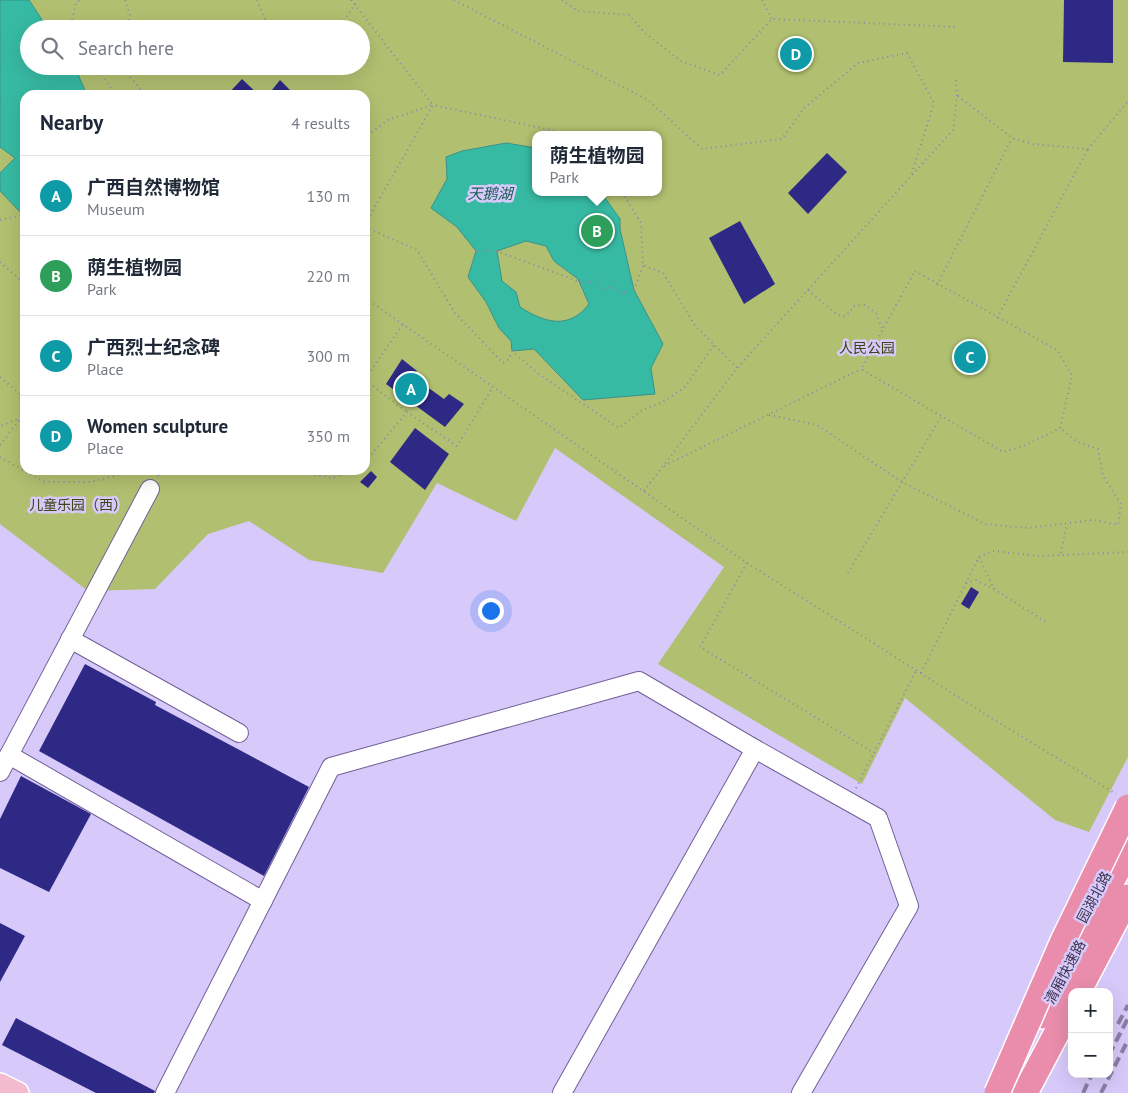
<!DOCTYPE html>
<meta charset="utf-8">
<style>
body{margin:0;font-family:"PT Sans","Noto Sans SC",sans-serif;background:#f2f2f3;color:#1f2937}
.controls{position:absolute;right:15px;bottom:15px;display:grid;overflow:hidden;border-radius:10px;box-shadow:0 5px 20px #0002}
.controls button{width:45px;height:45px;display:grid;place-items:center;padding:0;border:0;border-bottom:1px solid #e0e1e3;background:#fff;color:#1f2937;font:25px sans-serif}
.you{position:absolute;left:490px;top:610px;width:18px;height:18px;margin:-12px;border:4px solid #fff;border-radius:50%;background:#1a73e8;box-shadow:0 0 0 8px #1a73e833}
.badge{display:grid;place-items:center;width:32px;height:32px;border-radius:50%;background:#6a7824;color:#fff;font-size:16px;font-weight:700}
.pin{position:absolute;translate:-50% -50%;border:2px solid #fff;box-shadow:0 1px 5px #0006}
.popup{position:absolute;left:532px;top:131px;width:130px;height:65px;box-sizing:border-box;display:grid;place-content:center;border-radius:10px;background:#fff;filter:drop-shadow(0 1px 4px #0005);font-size:16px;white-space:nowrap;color:#747a83}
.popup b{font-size:19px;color:#1f2937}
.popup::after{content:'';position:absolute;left:50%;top:100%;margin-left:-10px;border:10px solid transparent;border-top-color:#fff}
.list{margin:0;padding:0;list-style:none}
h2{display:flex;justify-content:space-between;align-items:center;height:65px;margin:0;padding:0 20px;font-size:21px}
h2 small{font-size:16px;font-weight:400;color:#747a83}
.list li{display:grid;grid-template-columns:32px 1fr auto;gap:15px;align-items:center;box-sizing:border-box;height:80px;padding:0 20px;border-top:1px solid #e0e1e3}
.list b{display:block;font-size:19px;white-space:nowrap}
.list p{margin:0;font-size:16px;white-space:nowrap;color:#747a83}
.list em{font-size:16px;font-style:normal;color:#747a83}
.icon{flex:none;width:28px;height:28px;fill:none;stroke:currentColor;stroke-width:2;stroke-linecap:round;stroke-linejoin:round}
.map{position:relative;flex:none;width:1128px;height:1093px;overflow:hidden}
.search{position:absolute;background:#fff;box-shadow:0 5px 20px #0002;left:20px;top:20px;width:350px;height:55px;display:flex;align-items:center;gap:12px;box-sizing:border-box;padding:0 18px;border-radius:28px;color:#747a83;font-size:19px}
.panel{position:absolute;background:#fff;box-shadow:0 5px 20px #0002;left:20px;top:90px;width:350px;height:385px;border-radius:15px}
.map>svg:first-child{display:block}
.green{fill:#b1c070;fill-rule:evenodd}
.water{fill:#37baa3;stroke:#39928a;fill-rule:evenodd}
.building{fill:#2e2984}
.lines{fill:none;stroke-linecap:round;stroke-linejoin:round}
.minor-casing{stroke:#726198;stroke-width:20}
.major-casing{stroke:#fff;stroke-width:24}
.highway-casing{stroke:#fff;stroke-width:28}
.path{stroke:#8f84aa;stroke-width:2;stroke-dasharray:1 4;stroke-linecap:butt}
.minor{stroke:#fff;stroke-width:18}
.major{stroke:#f2bbce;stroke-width:21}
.highway{stroke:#ea8dad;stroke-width:25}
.rail{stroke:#897fa4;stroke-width:4;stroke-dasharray:10 5;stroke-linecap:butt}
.highway-bridge-casing{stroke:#fff;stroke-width:28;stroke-linecap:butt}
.highway-bridge{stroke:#ea8dad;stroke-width:25}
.labels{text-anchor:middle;stroke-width:5;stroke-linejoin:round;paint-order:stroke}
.park-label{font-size:14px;fill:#3c4414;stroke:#d7c9fa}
.street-label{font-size:14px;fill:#3d364f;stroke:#d7c9fa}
.water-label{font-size:15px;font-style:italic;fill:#195e51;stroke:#d7c9fa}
</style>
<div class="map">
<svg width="1128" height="1093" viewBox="0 0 1128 1093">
<rect width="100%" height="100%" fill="#d7c9fa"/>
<path class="green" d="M0,0H1128V757L1089,832L1055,820L905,698L862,784L658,664L724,567L555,448L516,521L437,483L383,573L309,560L249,521L208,534L155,589L88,591L0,524ZM29,29H361V66H29ZM25,95H365V470H25ZM536,135H658V192H536Z"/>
<g class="water">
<path d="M0,0H29L48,29H29V66H61L77,72L87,95H25V217L0,191V173L15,158L0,147Z"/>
<path d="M506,143L536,148V192H592L603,195L620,219V229L634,290L663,344L651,368L655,394L583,400L534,349L512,351L511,341L499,328L486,302L468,277L476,251L457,227L431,208L447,179L446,157L462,151ZM526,241L546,246L554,261L578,279L589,304C569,330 545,323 520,307L516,292L502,281L497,251Z"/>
</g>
<g class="building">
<path d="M1064,0H1113V63L1063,62Z"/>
<path d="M242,79L259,95H227Z"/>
<path d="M280,80L295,95H268Z"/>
<path d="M827,153L847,172L808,214L788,193Z"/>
<path d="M740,221L775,284L744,304L709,238Z"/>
<path d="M402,359L417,371L412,376L444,399L449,394L464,404L445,427L386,384Z"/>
<path d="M415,428L449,454L425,490L390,462Z"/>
<path d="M371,471L377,477L368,488L360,482Z"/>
<path d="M971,587L979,592L969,609L961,604Z"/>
<path d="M85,664L156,702L155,705L309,787L264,876L39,751Z"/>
<path d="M21,776L91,814L49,892L0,868V819Z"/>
<path d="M0,923L25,936L0,982Z"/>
<path d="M16,1018L155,1091L154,1093H96L2,1045Z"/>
</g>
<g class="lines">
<defs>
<g id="minor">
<path d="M70,639L239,733"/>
<path d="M755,749L878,818L909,906L801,1093"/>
<path d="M9,755L263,901"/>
<path d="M0,772L150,489"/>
<path d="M165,1093L331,767L639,681L755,749L562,1093"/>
</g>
<path id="major" d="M0,1084L18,1093"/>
<g id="highway">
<path d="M1078,992L1128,897"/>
<path d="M1041,1016L1128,850"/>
<path d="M1025,1093L1072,1004"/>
</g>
</defs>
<use href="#minor" class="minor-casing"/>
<use href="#major" class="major-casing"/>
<use href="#highway" class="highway-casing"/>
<g class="path">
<path d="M125,0L130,15L127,29"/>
<path d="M257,0L268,26L273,29"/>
<path d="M351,0L433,105L388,120L365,137"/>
<path d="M454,0L648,100L702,149L782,139L804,108L858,63L907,53L934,103L911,176"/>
<path d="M562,0L578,11L629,15L646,34L681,61L720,75L772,19L958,27"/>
<path d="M762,0L772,19"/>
<path d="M73,29L71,25L76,3L80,0"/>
<path d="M338,29L358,0"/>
<path d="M97,66L115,95"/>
<path d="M120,66L146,95"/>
<path d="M958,96L1012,138L1033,144L1088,149L1128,101"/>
<path d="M622,192L641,223L643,265L663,273L694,324L737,368"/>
<path d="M0,220L22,215L25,218"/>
<path d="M365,224L433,105L555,131L559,135"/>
<path d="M365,227L417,250L455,313L503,363L509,359L512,351L540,375L619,428L644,409L661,403L684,388L714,345"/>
<path d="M476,251H497L580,282L588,283L596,280L601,290L614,286L621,294L634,290L643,266"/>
<path d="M0,262L25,284"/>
<path d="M915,271L1057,350L1072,376L1060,428L1024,446L1003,452L861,369Z"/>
<path d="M937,285L1012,138"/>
<path d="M808,290L835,313L843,317L849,313L854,306L865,305L876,313L882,328"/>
<path d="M365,298L747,563L993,719L1116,794"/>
<path d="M997,318L1088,149"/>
<path d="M0,377L20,394L21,418L0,426"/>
<path d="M365,379L403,324"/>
<path d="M365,380L407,412"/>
<path d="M769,415L817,425L902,482L985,524L1028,528L1094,520L1118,525L1121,504L1103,476L1098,449L1077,442L1060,428"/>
<path d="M0,445L25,413"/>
<path d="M0,457L45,482H90L139,470L143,476"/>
<path d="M365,462L407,412L457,446L493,387"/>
<path d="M664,466L861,369"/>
<path d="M301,470L304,473L332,478L357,470"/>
<path d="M158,476L161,470"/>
<path d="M644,491L737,368L953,130L957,96L956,79"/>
<path d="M1061,553L1067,524"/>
<path d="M979,557L994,589L1046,622"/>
<path d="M747,563L700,647L874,753L916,671"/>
<path d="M848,573L942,415"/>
<path d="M966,583L976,580L994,589"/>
<path d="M921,673L979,557L993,551L1039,556L1128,552"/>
<path d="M856,788L874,753"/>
</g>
<use href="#minor" class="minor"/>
<use href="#major" class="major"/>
<use href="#highway" class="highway"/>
<g class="rail">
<path d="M1118,1024L1128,1005"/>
<path d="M1109,1055L1128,1018"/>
<path d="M1083,1093L1092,1074"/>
<path d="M1101,1093L1128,1040"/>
</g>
<defs>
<path id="highway-bridge" d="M997,1093L1063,941L1128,807"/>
</defs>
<use href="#highway-bridge" class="highway-bridge-casing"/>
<use href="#highway-bridge" class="highway-bridge"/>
</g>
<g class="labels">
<g class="park-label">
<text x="867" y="353">人民公园</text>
<text x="78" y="510">儿童乐园（西）</text>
</g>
<g class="street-label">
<text transform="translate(1094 897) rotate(-62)" y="5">园湖北路</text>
<text transform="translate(1065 972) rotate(-62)" y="5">清厢快速路</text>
</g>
<g class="water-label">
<text x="490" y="199">天鹅湖</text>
</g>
</g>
</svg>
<div class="controls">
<button>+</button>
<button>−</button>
</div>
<div class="you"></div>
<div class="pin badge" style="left:411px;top:389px;background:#0f9aa8">A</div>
<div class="pin badge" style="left:597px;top:231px;background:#2e9e5b">B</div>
<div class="popup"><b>荫生植物园</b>Park</div>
<div class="pin badge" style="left:970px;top:357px;background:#0f9aa8">C</div>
<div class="pin badge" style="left:796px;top:54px;background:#0f9aa8">D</div>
<div class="search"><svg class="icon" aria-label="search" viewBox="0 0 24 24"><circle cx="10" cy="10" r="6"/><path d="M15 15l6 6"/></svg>Search here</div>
<section class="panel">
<h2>Nearby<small>4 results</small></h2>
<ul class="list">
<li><span class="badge" style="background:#0f9aa8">A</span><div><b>广西自然博物馆</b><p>Museum</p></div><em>130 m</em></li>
<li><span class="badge" style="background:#2e9e5b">B</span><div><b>荫生植物园</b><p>Park</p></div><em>220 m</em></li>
<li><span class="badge" style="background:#0f9aa8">C</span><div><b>广西烈士纪念碑</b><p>Place</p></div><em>300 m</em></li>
<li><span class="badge" style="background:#0f9aa8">D</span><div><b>Women sculpture</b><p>Place</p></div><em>350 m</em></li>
</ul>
</section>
</div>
